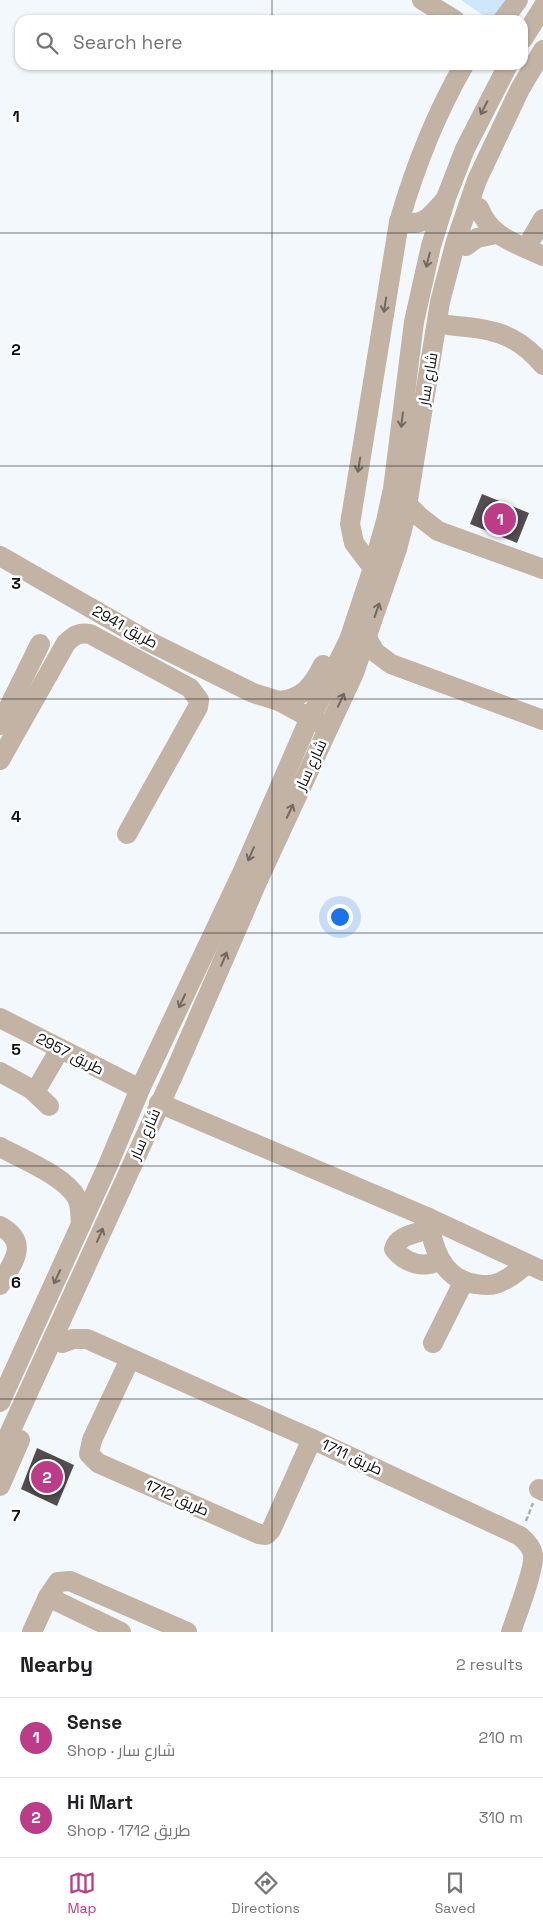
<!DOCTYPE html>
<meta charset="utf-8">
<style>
body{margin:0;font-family:"Space Grotesk",Cairo,sans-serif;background:#f2f2f2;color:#202124}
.you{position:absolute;left:339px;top:916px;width:18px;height:18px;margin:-12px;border:4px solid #fff;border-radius:50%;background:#1a73e8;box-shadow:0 0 0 8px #1a73e833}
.badge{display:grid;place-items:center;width:32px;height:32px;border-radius:50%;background:#bc3c87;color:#fff;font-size:16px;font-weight:700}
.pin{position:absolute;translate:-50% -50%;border:2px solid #fff;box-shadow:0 1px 5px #0006}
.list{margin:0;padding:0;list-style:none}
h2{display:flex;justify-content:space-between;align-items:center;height:65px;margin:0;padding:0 20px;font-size:21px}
h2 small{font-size:16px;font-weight:400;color:#757577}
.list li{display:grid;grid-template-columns:32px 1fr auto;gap:15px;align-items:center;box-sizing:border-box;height:80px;padding:0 20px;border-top:1px solid #e0e0e0}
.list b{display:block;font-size:19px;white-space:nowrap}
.list p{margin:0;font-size:16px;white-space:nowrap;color:#757577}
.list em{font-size:16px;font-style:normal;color:#757577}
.icon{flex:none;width:28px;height:28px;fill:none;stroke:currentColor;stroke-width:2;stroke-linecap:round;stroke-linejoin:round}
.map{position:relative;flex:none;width:543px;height:1632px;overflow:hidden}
.search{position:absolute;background:#fff;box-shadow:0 1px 4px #0004;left:15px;right:15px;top:15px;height:55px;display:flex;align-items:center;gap:12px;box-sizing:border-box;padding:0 18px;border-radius:15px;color:#757577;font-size:19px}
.sheet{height:225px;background:#fff}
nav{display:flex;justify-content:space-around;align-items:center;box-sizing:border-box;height:70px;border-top:1px solid #e0e0e0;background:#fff;font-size:14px;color:#757577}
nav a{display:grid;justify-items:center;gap:2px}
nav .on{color:#bc3c87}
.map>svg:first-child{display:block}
.green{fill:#d0e6fa}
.building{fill:#534d4f}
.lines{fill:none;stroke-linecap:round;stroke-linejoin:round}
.path{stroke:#abaeb2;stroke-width:2.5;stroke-dasharray:5 2.5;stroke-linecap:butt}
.minor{stroke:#c2b3a5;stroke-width:20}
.oneway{stroke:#716962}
.grid{fill:none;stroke:#0e0f11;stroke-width:1;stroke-opacity:0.55}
.labels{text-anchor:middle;stroke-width:5;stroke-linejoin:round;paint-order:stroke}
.street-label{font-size:15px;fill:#0e0f11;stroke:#fff}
.grid-label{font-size:16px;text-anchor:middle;font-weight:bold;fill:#0e0f11;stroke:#fff;stroke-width:5;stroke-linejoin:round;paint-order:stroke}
</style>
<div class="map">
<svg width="543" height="1632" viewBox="0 0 543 1632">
<rect width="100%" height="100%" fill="#f3f8fc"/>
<path class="green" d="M461,0H518L505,20H490Z"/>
<g class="building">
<path d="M482,494L529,513L517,543L470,524Z"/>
<path d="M37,1448L74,1465L57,1506L21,1489Z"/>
</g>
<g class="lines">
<path class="path" d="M526,1521L533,1503"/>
<g class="minor">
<path d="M422,0L455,20"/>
<path d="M503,20L518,0"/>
<path d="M523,39L543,7"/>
<path d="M479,208C491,238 516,243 543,256"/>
<path d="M399,222C424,226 427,220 443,202"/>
<path d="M466,246L477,238L496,234"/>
<path d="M526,248L543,219"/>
<path d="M448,325C489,329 515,331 543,365"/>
<path d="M407,504L420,517L438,531L543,569"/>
<path d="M0,556L150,642L253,693L279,701L321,724"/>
<path d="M373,568L354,543L350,524L399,222C415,167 435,115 464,65"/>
<path d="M367,638L375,652L391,664L543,720"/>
<path d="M279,701C303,699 313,685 323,665"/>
<path d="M0,725L40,644"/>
<path d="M0,760L66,643C74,636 78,632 90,634L190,688L199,700L198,707L127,834"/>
<path d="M0,1018L140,1089"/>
<path d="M0,1072L31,1089L49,1106"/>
<path d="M35,1092L60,1049"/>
<path d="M159,1103L429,1218L543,1271"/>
<path d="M0,1147C22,1159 65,1176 77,1198C81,1206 80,1216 81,1225"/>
<path d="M429,1218C432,1248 443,1280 476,1284C482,1285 489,1286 495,1284C507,1281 518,1271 527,1264"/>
<path d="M0,1226C31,1243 12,1263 0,1285"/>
<path d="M430,1228C418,1234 398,1234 394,1249C406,1264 424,1269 440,1260"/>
<path d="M62,1343L73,1339H87L312,1439L520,1536C526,1541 532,1547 533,1555C535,1568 516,1617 511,1632"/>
<path d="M433,1343L463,1283"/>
<path d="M130,1359L92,1440L89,1454L98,1463L259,1534L266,1535L271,1530L312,1439"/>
<path d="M0,1402L108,1165L140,1089L243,871L305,729L349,640L371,574L386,521L393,489L414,322L431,246L446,198L465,149L508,65"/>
<path d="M0,1454L176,1069L258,880L354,673L397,549L405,518L440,302L456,241L477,180L520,89L543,50"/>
<path d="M0,1486L20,1440"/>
<path d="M539,1489L543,1491"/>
<path d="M48,1597L121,1632"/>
<path d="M32,1632L48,1597L58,1582L70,1581L187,1632"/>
</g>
</g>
<defs><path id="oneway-shaft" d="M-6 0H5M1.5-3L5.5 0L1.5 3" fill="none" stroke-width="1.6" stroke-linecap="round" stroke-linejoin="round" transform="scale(1.25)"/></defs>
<g class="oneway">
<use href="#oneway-shaft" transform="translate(484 108) rotate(117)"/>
<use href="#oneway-shaft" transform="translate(428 260) rotate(104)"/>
<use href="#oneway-shaft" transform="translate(385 305) rotate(99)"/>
<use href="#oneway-shaft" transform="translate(402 420) rotate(97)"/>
<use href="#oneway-shaft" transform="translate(359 465) rotate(99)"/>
<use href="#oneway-shaft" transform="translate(377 610) rotate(-71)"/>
<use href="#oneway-shaft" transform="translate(341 700) rotate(-65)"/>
<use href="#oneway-shaft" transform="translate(290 811) rotate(-65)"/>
<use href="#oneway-shaft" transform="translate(251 854) rotate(114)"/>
<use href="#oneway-shaft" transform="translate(224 959) rotate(-67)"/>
<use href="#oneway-shaft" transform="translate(182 1001) rotate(115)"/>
<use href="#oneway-shaft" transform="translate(100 1235) rotate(-66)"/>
<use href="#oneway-shaft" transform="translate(57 1277) rotate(115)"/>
</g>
<path class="grid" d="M272,0V20M272,65V1632M0,233H543M0,466H543M0,699H543M0,933H543M0,1166H543M0,1399H543"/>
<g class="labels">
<g class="street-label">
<text transform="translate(428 379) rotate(-80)" y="5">شارع سار</text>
<text transform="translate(125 627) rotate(29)" y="5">طريق 2941</text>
<text transform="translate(311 765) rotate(-65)" y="5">شارع سار</text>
<text transform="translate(70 1054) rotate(27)" y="5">طريق 2957</text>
<text transform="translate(145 1134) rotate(-66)" y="5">شارع سار</text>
<text transform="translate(352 1457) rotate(25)" y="5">طريق 1711</text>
<text transform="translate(177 1498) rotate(24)" y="5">طريق 1712</text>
</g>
</g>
<g class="grid-label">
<text x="16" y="122">1</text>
<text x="16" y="355">2</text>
<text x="16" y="589">3</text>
<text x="16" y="822">4</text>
<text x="16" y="1055">5</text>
<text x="16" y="1288">6</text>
<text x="16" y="1521">7</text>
</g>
</svg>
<div class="you"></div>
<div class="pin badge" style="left:500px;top:519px">1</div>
<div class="pin badge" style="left:47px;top:1477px">2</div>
<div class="search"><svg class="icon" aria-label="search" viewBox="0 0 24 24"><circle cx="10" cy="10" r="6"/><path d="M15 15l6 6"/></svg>Search here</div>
</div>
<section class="sheet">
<h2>Nearby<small>2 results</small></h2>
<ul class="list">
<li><span class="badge">1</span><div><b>Sense</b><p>Shop · شارع سار</p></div><em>210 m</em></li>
<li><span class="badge">2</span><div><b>Hi Mart</b><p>Shop · طريق 1712</p></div><em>310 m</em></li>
</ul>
</section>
<nav>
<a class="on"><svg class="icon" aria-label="map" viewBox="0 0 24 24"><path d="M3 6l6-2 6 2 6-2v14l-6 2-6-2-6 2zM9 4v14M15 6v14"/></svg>Map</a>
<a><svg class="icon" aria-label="directions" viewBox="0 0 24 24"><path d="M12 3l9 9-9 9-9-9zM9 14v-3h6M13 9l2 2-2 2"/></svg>Directions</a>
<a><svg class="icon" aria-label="saved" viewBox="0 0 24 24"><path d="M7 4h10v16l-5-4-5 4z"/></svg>Saved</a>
</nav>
